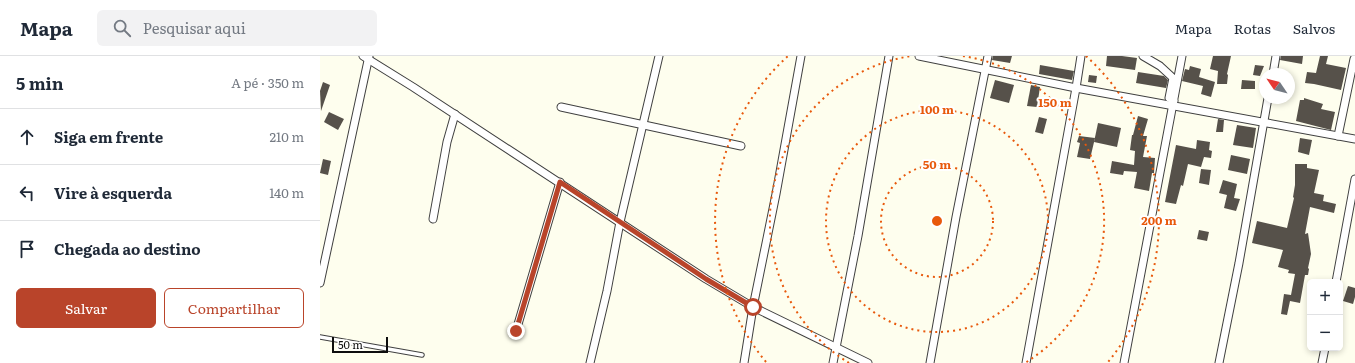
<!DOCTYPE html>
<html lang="pt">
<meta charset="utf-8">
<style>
body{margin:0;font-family:Literata,serif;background:#f2f2f3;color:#1f2937}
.controls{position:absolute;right:12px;bottom:12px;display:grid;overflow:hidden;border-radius:6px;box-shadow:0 2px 6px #0003}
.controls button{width:36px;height:36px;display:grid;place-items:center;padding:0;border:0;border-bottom:1px solid #e0e1e3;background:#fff;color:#1f2937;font:20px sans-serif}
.compass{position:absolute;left:939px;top:12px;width:36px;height:36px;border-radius:50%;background:#fff;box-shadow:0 2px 6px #0003;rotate:305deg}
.scale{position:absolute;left:12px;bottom:10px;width:56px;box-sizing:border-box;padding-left:4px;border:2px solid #0d0d0d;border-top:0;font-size:11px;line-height:14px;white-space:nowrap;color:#0d0d0d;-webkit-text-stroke:3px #fff;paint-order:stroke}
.stop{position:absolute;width:12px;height:12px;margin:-9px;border:3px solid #b9442a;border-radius:50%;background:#fff}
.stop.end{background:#b9442a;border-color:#fff;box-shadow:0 1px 4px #0008}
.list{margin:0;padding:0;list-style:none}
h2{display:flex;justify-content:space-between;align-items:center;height:52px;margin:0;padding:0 16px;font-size:17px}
h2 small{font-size:13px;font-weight:400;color:#747a83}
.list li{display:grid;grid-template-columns:26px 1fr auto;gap:12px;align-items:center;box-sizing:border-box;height:56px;padding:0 16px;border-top:1px solid #e0e1e3}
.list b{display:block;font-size:15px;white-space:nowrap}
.list em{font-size:13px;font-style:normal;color:#747a83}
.actions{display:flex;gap:8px;padding:12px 16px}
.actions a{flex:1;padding:9px 0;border:1px solid #b9442a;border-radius:6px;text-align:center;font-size:14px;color:#b9442a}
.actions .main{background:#b9442a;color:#fff}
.icon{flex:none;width:22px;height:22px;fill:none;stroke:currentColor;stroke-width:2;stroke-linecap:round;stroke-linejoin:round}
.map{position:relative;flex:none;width:1035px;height:307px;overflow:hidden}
header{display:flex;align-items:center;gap:24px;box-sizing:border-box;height:56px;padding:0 20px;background:#fff;border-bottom:1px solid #e0e1e3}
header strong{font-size:19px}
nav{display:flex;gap:22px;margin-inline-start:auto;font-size:14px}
.search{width:280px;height:36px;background:#f2f2f3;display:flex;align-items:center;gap:10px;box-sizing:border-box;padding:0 14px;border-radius:6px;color:#747a83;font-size:15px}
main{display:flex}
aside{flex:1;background:#fff}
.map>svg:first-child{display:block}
.building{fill:#56514a}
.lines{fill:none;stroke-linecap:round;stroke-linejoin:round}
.lane-casing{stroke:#404040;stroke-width:5.5}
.street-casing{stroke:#404040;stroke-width:9}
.lane{stroke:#fff;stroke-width:3.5}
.street{stroke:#fff;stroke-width:7}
.route{stroke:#b9442a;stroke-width:5}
.ring{fill:none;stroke:#e8590c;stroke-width:2;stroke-dasharray:2 4}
.centre{fill:#e8590c;stroke:#fff;stroke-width:2}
.ring-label{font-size:12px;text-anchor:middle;font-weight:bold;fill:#e8590c;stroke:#fff;stroke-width:4;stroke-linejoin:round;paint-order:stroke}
</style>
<header>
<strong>Mapa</strong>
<div class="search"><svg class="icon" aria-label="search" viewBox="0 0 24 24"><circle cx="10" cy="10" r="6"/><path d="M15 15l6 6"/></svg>Pesquisar aqui</div>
<nav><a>Mapa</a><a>Rotas</a><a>Salvos</a></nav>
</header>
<main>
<aside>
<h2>5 min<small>A pé · 350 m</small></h2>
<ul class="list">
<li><svg class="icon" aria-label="ahead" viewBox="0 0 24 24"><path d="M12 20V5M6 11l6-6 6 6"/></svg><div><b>Siga em frente</b></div><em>210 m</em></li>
<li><svg class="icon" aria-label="left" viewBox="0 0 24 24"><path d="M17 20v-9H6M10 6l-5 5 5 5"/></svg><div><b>Vire à esquerda</b></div><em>140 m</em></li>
<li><svg class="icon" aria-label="arrive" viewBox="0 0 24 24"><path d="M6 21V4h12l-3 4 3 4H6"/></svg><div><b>Chegada ao destino</b></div></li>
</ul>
<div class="actions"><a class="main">Salvar</a><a>Compartilhar</a></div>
</aside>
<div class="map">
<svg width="1035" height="307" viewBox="0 0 1035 307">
<rect width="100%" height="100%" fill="#fefeee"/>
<g class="building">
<path d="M673,0H692L690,7L672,4Z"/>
<path d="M787,0H802L817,2L815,14L786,10Z"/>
<path d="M893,0H911L907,18L908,19L907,28H897L898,15L890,13Z"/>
<path d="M961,0H983L982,8L960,4Z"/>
<path d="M1000,0H1008L1006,8L1026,12L1021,34L994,28L985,27L987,16L996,17Z"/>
<path d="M720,9L754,15L752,24L719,18Z"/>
<path d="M935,9L944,10L940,20L933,19Z"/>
<path d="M870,10L881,13L879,21L895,26L891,41L881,38L883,30L862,25L865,13L869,14Z"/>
<path d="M818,16L844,20L848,24L846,32L816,27Z"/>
<path d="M769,19L777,20L776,27L768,26Z"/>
<path d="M675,24L694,29L689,47L670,42Z"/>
<path d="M922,24L935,25V33H921Z"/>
<path d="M3,26L10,29L1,55L0,35Z"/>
<path d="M711,29L720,31L717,51L707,50Z"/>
<path d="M984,42L1003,48L1001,53L1015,56L1011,74L976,65L980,44H984Z"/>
<path d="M9,56L24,63L18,74L4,66Z"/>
<path d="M818,60L828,63L823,80H827L823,101L835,102L834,117H832L829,135L814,132L817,116L804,115L803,119L790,117L792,105L814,109L815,95L810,94L812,79H813Z"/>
<path d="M719,61L727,63L723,78L715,76Z"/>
<path d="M898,63L904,64L903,76H896Z"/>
<path d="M778,67L801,72L797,91L774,86Z"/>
<path d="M917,69L936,72L933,92L913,89Z"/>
<path d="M759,80L775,82L770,103L757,101L760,87L757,86Z"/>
<path d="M980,82L992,84L989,99L978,96Z"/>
<path d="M877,84L890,86L889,94L892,95L891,102L884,101L881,111L868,108L863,130L861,129L856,148L845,146L856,89L876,93Z"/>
<path d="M911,99L930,103L927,118L908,114Z"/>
<path d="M3,103L11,105L8,119L0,117Z"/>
<path d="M975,108H987V112L999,114L994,137L1004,139L1003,145L1016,148L1014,157L990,151L985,178L988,177L991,198L988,212L989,213L988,219H985L980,247L970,245L967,259L961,258L964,238L971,239L975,218L968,217L969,214L958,211L963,194L932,187L937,165L967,172L974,142L973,141L975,129Z"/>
<path d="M881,113L891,114L889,129L879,127Z"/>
<path d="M903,124L917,128L914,142L920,143L916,155L904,152L907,139L899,137Z"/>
<path d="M879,174L889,176L887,185L877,183Z"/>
<path d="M1028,230L1035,232V241L1033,248L1023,245Z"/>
</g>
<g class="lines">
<defs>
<path id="lane" d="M0,281L102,299"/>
<g id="street">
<path d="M43,0L93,31L386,223L433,251L548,307"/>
<path d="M599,0L756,32L1035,83"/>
<path d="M823,0L840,10L853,22L849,42L854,45"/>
<path d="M953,18L956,0"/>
<path d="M241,51L421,90"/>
<path d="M1018,80L1034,3"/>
<path d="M113,163L127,86L135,58"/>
<path d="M1016,226L1035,123"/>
<path d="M0,227L49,0"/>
<path d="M196,275L240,126"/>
<path d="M270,307L287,235L300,166L339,0"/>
<path d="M424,307L433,251L456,138L481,0"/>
<path d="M513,307L538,180L569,0"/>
<path d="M610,307L636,161L668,0"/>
<path d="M706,307L756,32L761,0"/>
<path d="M804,307L862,0"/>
<path d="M899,307L919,207L948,42"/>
<path d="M1002,307L1005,292"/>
</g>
</defs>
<use href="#lane" class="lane-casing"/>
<use href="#street" class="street-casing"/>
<use href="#lane" class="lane"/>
<use href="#street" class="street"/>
</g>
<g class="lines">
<path class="route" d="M196,275L240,126L386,223L433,251"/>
</g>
<g class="ring">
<circle cx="617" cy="165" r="56"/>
<circle cx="617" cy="165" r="111"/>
<path d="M529 307A167 167 0 0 1 591 0M643 0A167 167 0 0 1 705 307"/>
<path d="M446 306A222 222 0 0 1 468 0M766 0A222 222 0 0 1 788 306"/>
</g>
<circle cx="617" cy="165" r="6" class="centre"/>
<g class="ring-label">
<text x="735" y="51">150 m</text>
<text x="617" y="58">100 m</text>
<text x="617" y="113">50 m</text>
<text x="839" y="169">200 m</text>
</g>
</svg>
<div class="controls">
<button>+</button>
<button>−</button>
</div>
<svg class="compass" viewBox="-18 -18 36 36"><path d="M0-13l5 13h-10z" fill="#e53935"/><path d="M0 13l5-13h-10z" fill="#747a83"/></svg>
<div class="scale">50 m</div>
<div class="stop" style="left:433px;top:251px"></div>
<div class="stop end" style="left:196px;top:275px"></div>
</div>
</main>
